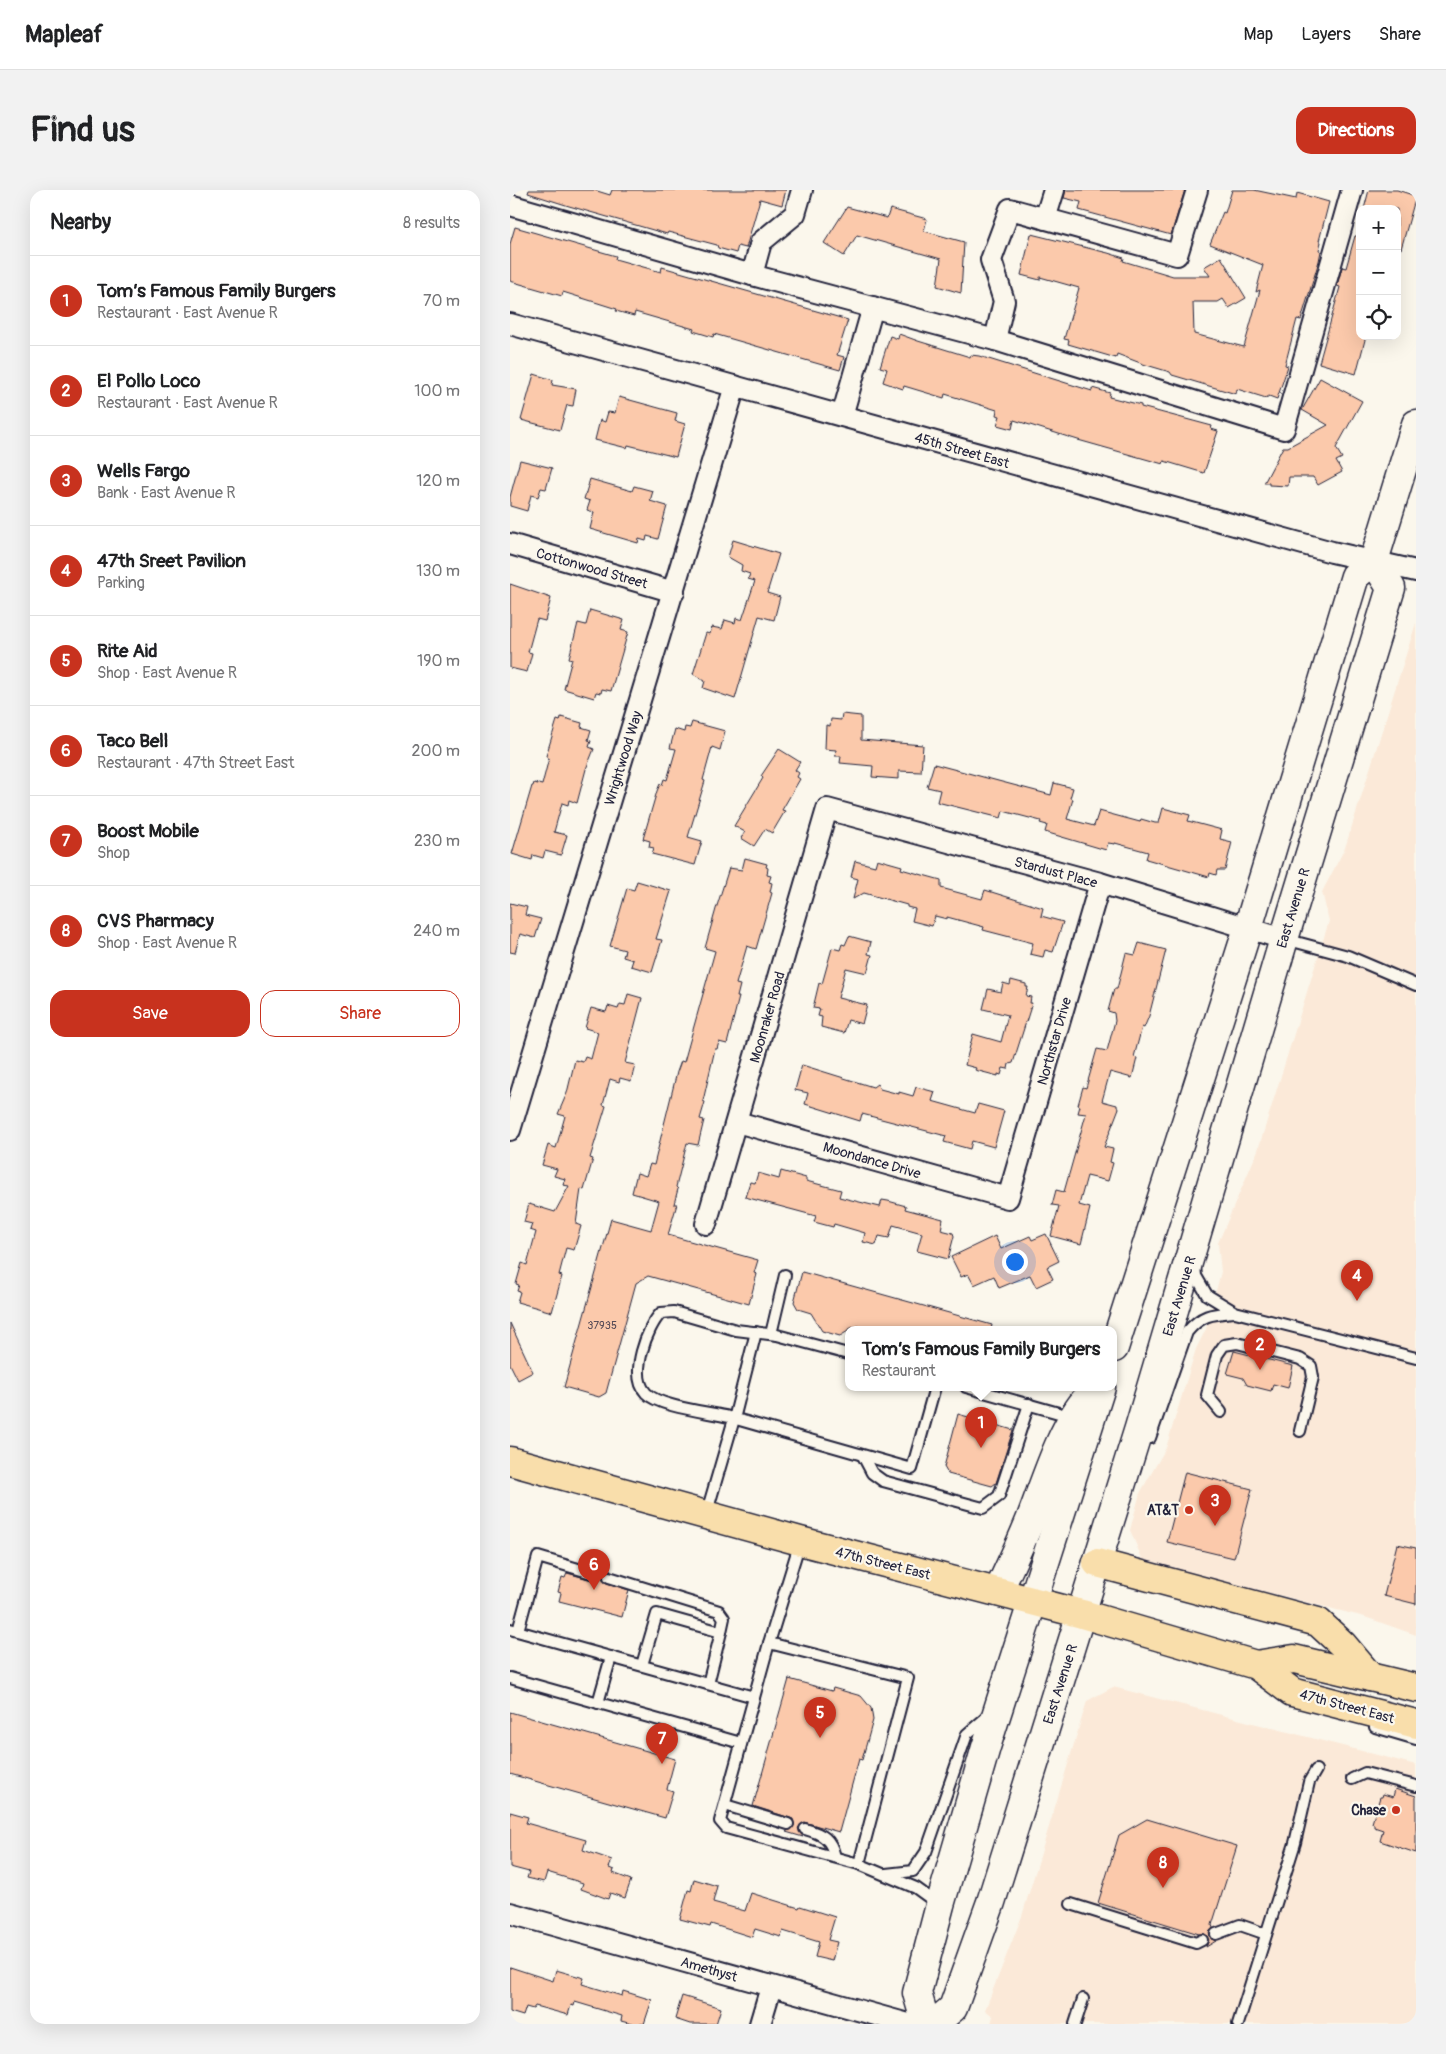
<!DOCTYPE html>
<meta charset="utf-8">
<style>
body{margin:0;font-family:Pangolin,sans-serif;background:#f2f2f2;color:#202124}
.controls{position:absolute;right:15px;top:15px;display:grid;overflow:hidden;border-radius:10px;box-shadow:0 5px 20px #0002}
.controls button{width:45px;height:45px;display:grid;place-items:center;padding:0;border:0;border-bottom:1px solid #e0e0e0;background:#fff;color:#202124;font:25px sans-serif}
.you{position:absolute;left:504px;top:1071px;width:18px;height:18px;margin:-12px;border:4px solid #fff;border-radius:50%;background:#1a73e8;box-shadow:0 0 0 8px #1a73e833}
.badge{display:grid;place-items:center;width:32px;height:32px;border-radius:50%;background:#c8321e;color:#fff;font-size:16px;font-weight:700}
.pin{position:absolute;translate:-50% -41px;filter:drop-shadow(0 1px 2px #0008)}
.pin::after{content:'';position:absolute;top:26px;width:18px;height:15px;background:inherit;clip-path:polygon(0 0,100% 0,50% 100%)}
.popup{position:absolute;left:335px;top:1136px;width:272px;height:65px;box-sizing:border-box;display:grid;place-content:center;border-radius:10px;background:#fff;filter:drop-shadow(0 1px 4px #0005);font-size:16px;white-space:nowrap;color:#757577}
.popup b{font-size:19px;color:#202124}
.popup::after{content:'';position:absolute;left:50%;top:100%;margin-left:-10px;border:10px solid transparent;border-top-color:#fff}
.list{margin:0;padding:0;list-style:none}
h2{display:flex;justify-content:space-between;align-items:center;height:65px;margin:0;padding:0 20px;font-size:21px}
h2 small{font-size:16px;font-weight:400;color:#757577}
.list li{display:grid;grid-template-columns:32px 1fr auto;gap:15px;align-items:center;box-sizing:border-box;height:90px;padding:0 20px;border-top:1px solid #e0e0e0}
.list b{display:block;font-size:19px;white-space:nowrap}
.list p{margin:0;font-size:16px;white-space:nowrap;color:#757577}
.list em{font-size:16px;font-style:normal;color:#757577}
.actions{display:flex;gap:10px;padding:15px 20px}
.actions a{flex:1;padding:11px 0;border:1px solid #c8321e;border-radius:15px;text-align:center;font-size:18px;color:#c8321e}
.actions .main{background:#c8321e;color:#fff}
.icon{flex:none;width:28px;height:28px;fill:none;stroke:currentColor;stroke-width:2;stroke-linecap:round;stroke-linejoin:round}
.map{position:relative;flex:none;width:906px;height:1834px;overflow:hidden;border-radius:15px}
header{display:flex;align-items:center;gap:30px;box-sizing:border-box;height:70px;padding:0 25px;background:#fff;border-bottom:1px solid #e0e0e0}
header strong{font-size:24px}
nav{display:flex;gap:28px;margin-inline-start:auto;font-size:18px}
.intro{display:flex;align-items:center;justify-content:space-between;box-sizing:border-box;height:120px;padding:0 30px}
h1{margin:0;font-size:35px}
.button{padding:12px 22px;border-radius:15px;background:#c8321e;color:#fff;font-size:18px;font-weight:700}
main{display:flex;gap:30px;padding:0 30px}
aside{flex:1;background:#fff;border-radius:15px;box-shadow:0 5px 20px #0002}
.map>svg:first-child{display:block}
.built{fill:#fbe9d8}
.building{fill:#fbc9ab;stroke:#22223b}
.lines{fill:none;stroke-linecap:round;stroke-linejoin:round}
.service-casing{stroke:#22223b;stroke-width:14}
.minor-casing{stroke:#22223b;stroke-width:24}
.secondary-casing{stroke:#22223b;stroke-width:31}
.trunk-casing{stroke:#22223b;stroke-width:31}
.service{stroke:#fbf7ec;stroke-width:10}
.minor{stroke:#fbf7ec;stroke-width:20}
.secondary{stroke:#fbf7ec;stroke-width:28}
.trunk{stroke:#f9deab;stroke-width:28}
.poi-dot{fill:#c8321e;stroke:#fbf7ec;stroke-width:2}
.labels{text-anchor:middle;stroke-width:4.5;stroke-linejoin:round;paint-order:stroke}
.number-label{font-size:11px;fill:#584c57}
.street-label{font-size:14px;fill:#22223b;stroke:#fbf7ec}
.poi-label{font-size:14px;font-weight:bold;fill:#22223b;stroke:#fbf7ec;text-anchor:end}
</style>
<header>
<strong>Mapleaf</strong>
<nav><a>Map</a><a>Layers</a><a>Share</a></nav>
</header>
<div class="intro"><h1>Find us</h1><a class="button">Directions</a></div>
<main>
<aside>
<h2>Nearby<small>8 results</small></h2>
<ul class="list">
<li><span class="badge">1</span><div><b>Tom’s Famous Family Burgers</b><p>Restaurant · East Avenue R</p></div><em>70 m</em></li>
<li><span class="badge">2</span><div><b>El Pollo Loco</b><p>Restaurant · East Avenue R</p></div><em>100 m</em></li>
<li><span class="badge">3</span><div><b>Wells Fargo</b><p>Bank · East Avenue R</p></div><em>120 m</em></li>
<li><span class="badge">4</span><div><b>47th Sreet Pavilion</b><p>Parking</p></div><em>130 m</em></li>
<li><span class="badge">5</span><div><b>Rite Aid</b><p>Shop · East Avenue R</p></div><em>190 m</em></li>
<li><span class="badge">6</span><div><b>Taco Bell</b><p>Restaurant · 47th Street East</p></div><em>200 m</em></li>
<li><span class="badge">7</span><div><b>Boost Mobile</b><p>Shop</p></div><em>230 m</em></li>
<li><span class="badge">8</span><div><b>CVS Pharmacy</b><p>Shop · East Avenue R</p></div><em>240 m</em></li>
</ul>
<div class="actions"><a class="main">Save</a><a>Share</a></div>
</aside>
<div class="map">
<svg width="906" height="1834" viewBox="0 0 906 1834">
<rect width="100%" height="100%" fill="#fbf7ec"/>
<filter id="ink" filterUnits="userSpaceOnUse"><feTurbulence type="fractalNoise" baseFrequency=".02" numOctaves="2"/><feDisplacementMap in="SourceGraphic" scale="10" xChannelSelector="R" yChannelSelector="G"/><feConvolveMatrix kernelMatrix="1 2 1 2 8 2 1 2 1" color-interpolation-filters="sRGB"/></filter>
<g filter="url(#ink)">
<g class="built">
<path d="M906,433V1445L855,1427L633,1371L620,1340L630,1303L656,1258L686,1159L696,1139L711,1082L708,1053L748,960L819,731L812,702L835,658Z"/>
<path d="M603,1497L906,1575V1834H481L483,1826L475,1820L512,1726L577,1511Z"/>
</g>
<g class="building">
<path d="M19,0H84L100,5L102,0H276L272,15L250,9L236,58L228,56L226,63L208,58L207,55L158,42L157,44L59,16L18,3Z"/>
<path d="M556,0H675L661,45L569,20L571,12L554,8Z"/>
<path d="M722,0H744L786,9L787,3L819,12L809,51L811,52L809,60L811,61L809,71L791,130L787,129L775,175L778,176L767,209L759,206L756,208L727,199L726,204L662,185L660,182L633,174L607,164L606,168L558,154L559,150L554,149L569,98L530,87V90L511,85L521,44L598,63L614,68L613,71L663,86H700L694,77L711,67L736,108L719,118L713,109L708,112H683L684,144L734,157L750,100L746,102L753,75L700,54L713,22L715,23Z"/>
<path d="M859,0H887L906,6L891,59L887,58V19H854Z"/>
<path d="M337,17L377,28L380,19L417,29L414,41L454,52L451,103L427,96L431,69L347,45L334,66L314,53Z"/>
<path d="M5,37L106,66L105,69L151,82L152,77L338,130L327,165L334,167L330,180L204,144L203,147L183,141L184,139L125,122L124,126L106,121L107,119L53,102L52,106L0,91V54Z"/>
<path d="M845,46H850V146H856L846,184L809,173L830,97L827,96L832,77L836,78Z"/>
<path d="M389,144L408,151L460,167L461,165L469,166L582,201V198L600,203L599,207L631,215V217L702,236L701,239L708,241L694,283L654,271L653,274L568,250L504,230L502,239L487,235L490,226L486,225L487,220L435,204L434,208L394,196L393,199L373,192L377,179L370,177L380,146L388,149Z"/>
<path d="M24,184L43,190L42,195L66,199L63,216L57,215L50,240L11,230Z"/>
<path d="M810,188L852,211L826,258L832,268L826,271L832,282L808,295L803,287H779L778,296L759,295V293H754L773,257H778L818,235L792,220Z"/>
<path d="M109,207L167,223L165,231L175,234L166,267L118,255L117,258L85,250L90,230L95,232L98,222L105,223Z"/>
<path d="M10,270L42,278L36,299L31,298L28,307L21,305L17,321L0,316V307Z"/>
<path d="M80,289L122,301L124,296L143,301L140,311L157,316L148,349L137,346L136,351L129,349L128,353L80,339L84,322L77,320L80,311L74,309Z"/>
<path d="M223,350L269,364L257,403L270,407L264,430L249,426L225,509L193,498L195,491L183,484L196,443L200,444L202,437L212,439L215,430L225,433L226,428L232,430L245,391L238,389L240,384L231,381L232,375L218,367Z"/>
<path d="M0,394L41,408L35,431L27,429L18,462L22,463L17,482L0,478Z"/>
<path d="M80,420L114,430L111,440L118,442L101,501L92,499L91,503L86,502L84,508L54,499L62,469L59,468L68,433L76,435Z"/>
<path d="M332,524L351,526V550L413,555L411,582L389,581V589L362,587L363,576L330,573L331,566H325L326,560L315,559L316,535L320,536L321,529L331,530Z"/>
<path d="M51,527L72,533L71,537L81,540L78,550L81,551L79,557L84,559L76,579L67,613L59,610L58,615L52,613L44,642L57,645L51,665L35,661L33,668L23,665L22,670L2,664L22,596H23L24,593L32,595L39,568L36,566L47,530L50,531Z"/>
<path d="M182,532L215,541L210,560L202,557L193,590L195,591L178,647L192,651L185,675L142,664L144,658L139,657L140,651L133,649L147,601L150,594L152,595L154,589L157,590L166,559L160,558L165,539L174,542L175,537L180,538Z"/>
<path d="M269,559L290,572L285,580L289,583L287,587L290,589L272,620L275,621L262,643L255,639L244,656L231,648L235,642L224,636L253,588L251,586Z"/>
<path d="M424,574L541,605L544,593L563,598L560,608L563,609L557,629L584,636L589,621L630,632L631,629L645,633H649L653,618L680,625L678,631L712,640L710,649L722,652L715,680H707L706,685L700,683L699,687L636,669L638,662L605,653V654L598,653L596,660L535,642L537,635L530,633L531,631L493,621L491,628L427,612L430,600L417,597Z"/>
<path d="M235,668L257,674L256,677L258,678L257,685L261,686L259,692L262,693L260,702L262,703L246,759L237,756L226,794L230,795L227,807H229L217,854L209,852L207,859H205L193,911L195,912L190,929L194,930L188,955L177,953L166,997L168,999L164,1014H167L158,1045L248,1070L244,1083L247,1084L239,1114L138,1086L126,1093L96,1203L89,1207L54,1197L101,1029L141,1040L149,1011L122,1003L127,983L136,986L140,974L144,975L167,882L171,871L174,872L205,761L195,758L206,719L219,678L232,680Z"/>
<path d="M367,669L392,676L391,679L431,690V698L472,709L475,700L533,718L531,726L553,732L543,762L535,760L533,767L520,764L523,753L473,740L474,737L437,727V729L425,726L422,736L402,731L405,719L397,717V715L354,703L343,709L348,689L341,687L345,671L365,676Z"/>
<path d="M127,691L161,701L146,749L152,750L142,782L121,776L123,770L113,767L115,760L100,756L117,698L124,700Z"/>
<path d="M0,713L17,717L15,725L31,729L25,748L10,744L5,763L0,762Z"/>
<path d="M339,746L361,752L358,764L362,765L357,783L336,778L328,808L357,815L352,834L338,830L334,843L311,837L312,827L308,826L310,819L303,818L309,793L312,794L322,758L330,760L332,754L335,755Z"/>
<path d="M629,753L656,760L639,826L634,838L632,837L624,867L627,868L622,888L600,882L592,911L607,915V917L609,918L594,957L603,959L600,972L603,973L598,991L577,986L569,1015L580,1018L571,1054L541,1046L549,1016L542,1015L546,1000L554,1002L576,924L568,923L570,916L568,915L573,897L576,898L587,859L597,861L605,831L604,823L598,821L604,799H607L616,763L625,765Z"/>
<path d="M501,790L516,794V797H518L516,806L521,807L520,813H522L503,873L499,874L498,879L493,878L491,885L488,884V886L465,880L466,878L455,875L463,844L491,852L498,825L473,819L478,799L491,802L493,793L500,795Z"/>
<path d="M118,804L132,808L115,873L125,875L121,891L110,888L109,892L100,889L93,915L96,916L80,968L83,969L74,1000L71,999L66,1034L71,1036L64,1060L56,1058L49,1085L52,1086L42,1122L7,1112L10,1102L7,1101L9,1095L6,1094L12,1073L17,1075L26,1042L20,1040L22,1034L14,1032L19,1014L45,1022L59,996L53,995L55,989L44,986L47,979L32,975L38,955L46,958L55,926L48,924L57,903L65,870L73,872L75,867L81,869L88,842L75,838L81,818L96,822L98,816L108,819L110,814L115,815Z"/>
<path d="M292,875L363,897L367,894L370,899L389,904V902L403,906L406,897L425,902L422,911L465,923L468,914L494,921L484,957L462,951L460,959L434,952L436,946L398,936L352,924L350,931L295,914L298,903L285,900Z"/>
<path d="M271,981L296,988V991L331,1000L329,1007L370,1017L372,1010L378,1011L396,1016L395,1019L433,1029L431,1040L443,1043L444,1046L438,1069L407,1061L412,1043L383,1035L379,1048L369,1046L366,1055L353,1052L355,1043L324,1034L323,1037L304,1032L306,1026L235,1007L240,992L245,993L248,983L269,989Z"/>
<path d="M536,1044L549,1071L537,1077L543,1089L526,1097L520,1085L489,1098L484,1086L464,1095L458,1084L451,1087L441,1067L485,1046L491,1059L520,1046L522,1050Z"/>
<path d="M292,1082L482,1135L481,1139H360L348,1136L338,1139V1141L330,1146L312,1141L301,1123L288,1119L284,1112Z"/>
<path d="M0,1133L23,1182L8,1190L0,1174Z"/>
<path d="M724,1161L783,1176L778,1198L763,1194L761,1201L737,1195L733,1188L717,1184Z"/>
<path d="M448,1224L503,1240L486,1293L482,1296L438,1284L434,1277Z"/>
<path d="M675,1282L742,1299L724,1368L657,1352Z"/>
<path d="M887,1354L906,1358V1414L874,1406Z"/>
<path d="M88,1376L101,1380L93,1385L94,1392L119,1400L112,1427L49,1411L51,1403L48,1402L52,1387L55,1388L57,1383L86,1391L92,1385Z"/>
<path d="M279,1489L322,1501L323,1498L351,1506L361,1518L363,1530L352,1570L349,1569L329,1642L294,1632L288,1638L293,1647L276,1642L284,1636L283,1629L243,1616Z"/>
<path d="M0,1522L165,1569L157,1599L163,1601L155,1628L0,1584Z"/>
<path d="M885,1599L906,1606V1663L870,1651L873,1640L864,1637V1634L862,1633L870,1607H872L873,1604L883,1607Z"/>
<path d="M0,1622L18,1627L16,1633L76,1650L73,1660L102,1670L99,1678L104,1680L103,1683L121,1690L115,1708L100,1703L98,1709L71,1699L73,1693L37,1682L34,1692L17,1688L19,1682L0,1677Z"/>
<path d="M637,1629L727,1656L702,1735L703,1738L699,1742L701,1749L706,1751L696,1757L699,1750L695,1744H689L588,1713L609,1645Z"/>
<path d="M184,1689L207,1696L203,1712L235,1721L241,1703L289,1718L290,1716L325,1727L318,1750L327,1752L322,1771L305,1767L309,1752L273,1741L271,1747L245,1739L242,1747L201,1734L200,1737L170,1729L178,1700L181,1701Z"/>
<path d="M0,1777L43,1791L46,1780L74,1788L72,1794L112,1806L113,1801L142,1810L134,1834H122L111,1831L112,1826L65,1812L64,1816L61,1815L58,1825L25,1816L23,1819L16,1817L13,1826L0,1822Z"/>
<path d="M172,1806L211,1818L206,1834H180L165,1829Z"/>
</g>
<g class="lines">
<defs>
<g id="service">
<path d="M775,749L838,766L906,795"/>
<path d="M685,1076L686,1086L697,1105L725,1122L906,1168"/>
<path d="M261,1144L275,1085"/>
<path d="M338,1164L267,1145L226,1140L164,1122L151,1123C137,1137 119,1185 136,1203C149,1217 199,1222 219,1227C280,1244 341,1262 402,1279L425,1197"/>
<path d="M456,1197L563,1227"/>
<path d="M711,1222L697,1205L707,1165L714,1155L727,1153L790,1169L801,1176L803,1187L790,1241"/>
<path d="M640,1248L677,1142C692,1124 702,1124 725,1122"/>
<path d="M353,1266L362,1283L373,1291L473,1318L489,1306L519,1214"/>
<path d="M196,1325L224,1229L246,1142"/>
<path d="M290,1352L259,1453L398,1488L349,1674L406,1698L428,1714"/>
<path d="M99,1387L209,1421L214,1428L211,1442"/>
<path d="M0,1439L244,1507"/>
<path d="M8,1441L28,1367L85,1384"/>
<path d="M259,1453L210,1631L216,1638L349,1674"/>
<path d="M132,1475L147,1424L211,1442L198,1494"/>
<path d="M0,1488L231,1553"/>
<path d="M88,1513L101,1467"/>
<path d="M865,1537L906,1549"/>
<path d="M842,1589L855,1583L906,1596"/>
<path d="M215,1615L278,1634"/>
<path d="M295,1639C313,1644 321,1649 325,1667"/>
<path d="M376,1684L403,1681L416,1662L457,1544L478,1526"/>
<path d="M561,1714L686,1753L692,1750"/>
<path d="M706,1744L730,1735L756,1744"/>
<path d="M565,1834L573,1809"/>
<path d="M728,1834L785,1653L799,1592L806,1580"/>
</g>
<g id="minor">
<path d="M0,15L242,85L485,150L774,239L842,0"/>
<path d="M535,29L544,0"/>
<path d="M242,85L251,52L285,24L292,0"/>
<path d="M0,134L822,362L906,381"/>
<path d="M485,150L494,111L481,70L500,19L667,65L687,0"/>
<path d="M332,226L363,117"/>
<path d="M0,354L164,402"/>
<path d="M227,932L498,1008L590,693"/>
<path d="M0,940L225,196"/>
<path d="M196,1034L317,619L590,693L774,749"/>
<path d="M0,1723L398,1834"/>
<path d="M250,1834L261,1797"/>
</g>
<g id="secondary">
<path d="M604,1158L738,738L845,386L864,371L906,234"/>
<path d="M488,1402C499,1378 511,1353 521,1328C535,1292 552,1235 578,1207"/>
<path d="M416,1834L407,1803L430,1715L476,1557L591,1197"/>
<path d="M424,1834L443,1818L481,1712L629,1238L774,749L881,398L864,371"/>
</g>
<g id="trunk">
<path d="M0,1271L290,1351L572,1424L746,1475L782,1502L906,1534"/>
<path d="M587,1373L808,1432L833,1455L860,1487"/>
<path d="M746,1475L784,1469L906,1498"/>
</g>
</defs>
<use href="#service" class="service-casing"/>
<use href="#minor" class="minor-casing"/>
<use href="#secondary" class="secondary-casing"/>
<use href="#trunk" class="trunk-casing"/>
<use href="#service" class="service"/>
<use href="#minor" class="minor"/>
<use href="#secondary" class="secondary"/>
<use href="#trunk" class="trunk"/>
</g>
</g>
<g class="poi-dot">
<circle cx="679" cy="1320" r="5"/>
<circle cx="886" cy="1620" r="5"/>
</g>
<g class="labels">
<g class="number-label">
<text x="92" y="1139">37935</text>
</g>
<g class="street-label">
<text transform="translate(452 260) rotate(16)" y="5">45th Street East</text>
<text transform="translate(82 378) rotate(16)" y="5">Cottonwood Street</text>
<text transform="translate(113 568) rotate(-73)" y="5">Wrightwood Way</text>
<text transform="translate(546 682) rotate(15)" y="5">Stardust Place</text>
<text transform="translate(783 718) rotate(-73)" y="5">East Avenue R</text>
<text transform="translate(257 827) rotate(-74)" y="5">Moonraker Road</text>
<text transform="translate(544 851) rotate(-74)" y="5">Northstar Drive</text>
<text transform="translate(362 970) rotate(16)" y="5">Moondance Drive</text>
<text transform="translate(669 1106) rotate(-73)" y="5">East Avenue R</text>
<text transform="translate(373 1373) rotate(14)" y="5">47th Street East</text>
<text transform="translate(550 1494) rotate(-72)" y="5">East Avenue R</text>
<text transform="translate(837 1516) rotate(15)" y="5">47th Street East</text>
<text transform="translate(199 1779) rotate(16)" y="5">Amethyst</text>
</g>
<g class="poi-label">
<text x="669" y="1325">AT&amp;T</text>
<text x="876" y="1625">Chase</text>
</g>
</g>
</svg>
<div class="controls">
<button>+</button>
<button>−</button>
<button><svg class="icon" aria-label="locate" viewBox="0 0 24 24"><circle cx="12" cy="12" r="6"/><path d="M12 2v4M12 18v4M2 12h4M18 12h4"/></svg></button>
</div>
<div class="you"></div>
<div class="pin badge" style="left:471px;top:1258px">1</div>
<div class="popup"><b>Tom’s Famous Family Burgers</b>Restaurant</div>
<div class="pin badge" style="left:750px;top:1180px">2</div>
<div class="pin badge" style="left:705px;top:1336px">3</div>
<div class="pin badge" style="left:847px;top:1111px">4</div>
<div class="pin badge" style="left:310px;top:1548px">5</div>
<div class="pin badge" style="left:84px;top:1400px">6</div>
<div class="pin badge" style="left:152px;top:1574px">7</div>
<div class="pin badge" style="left:653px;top:1698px">8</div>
</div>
</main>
